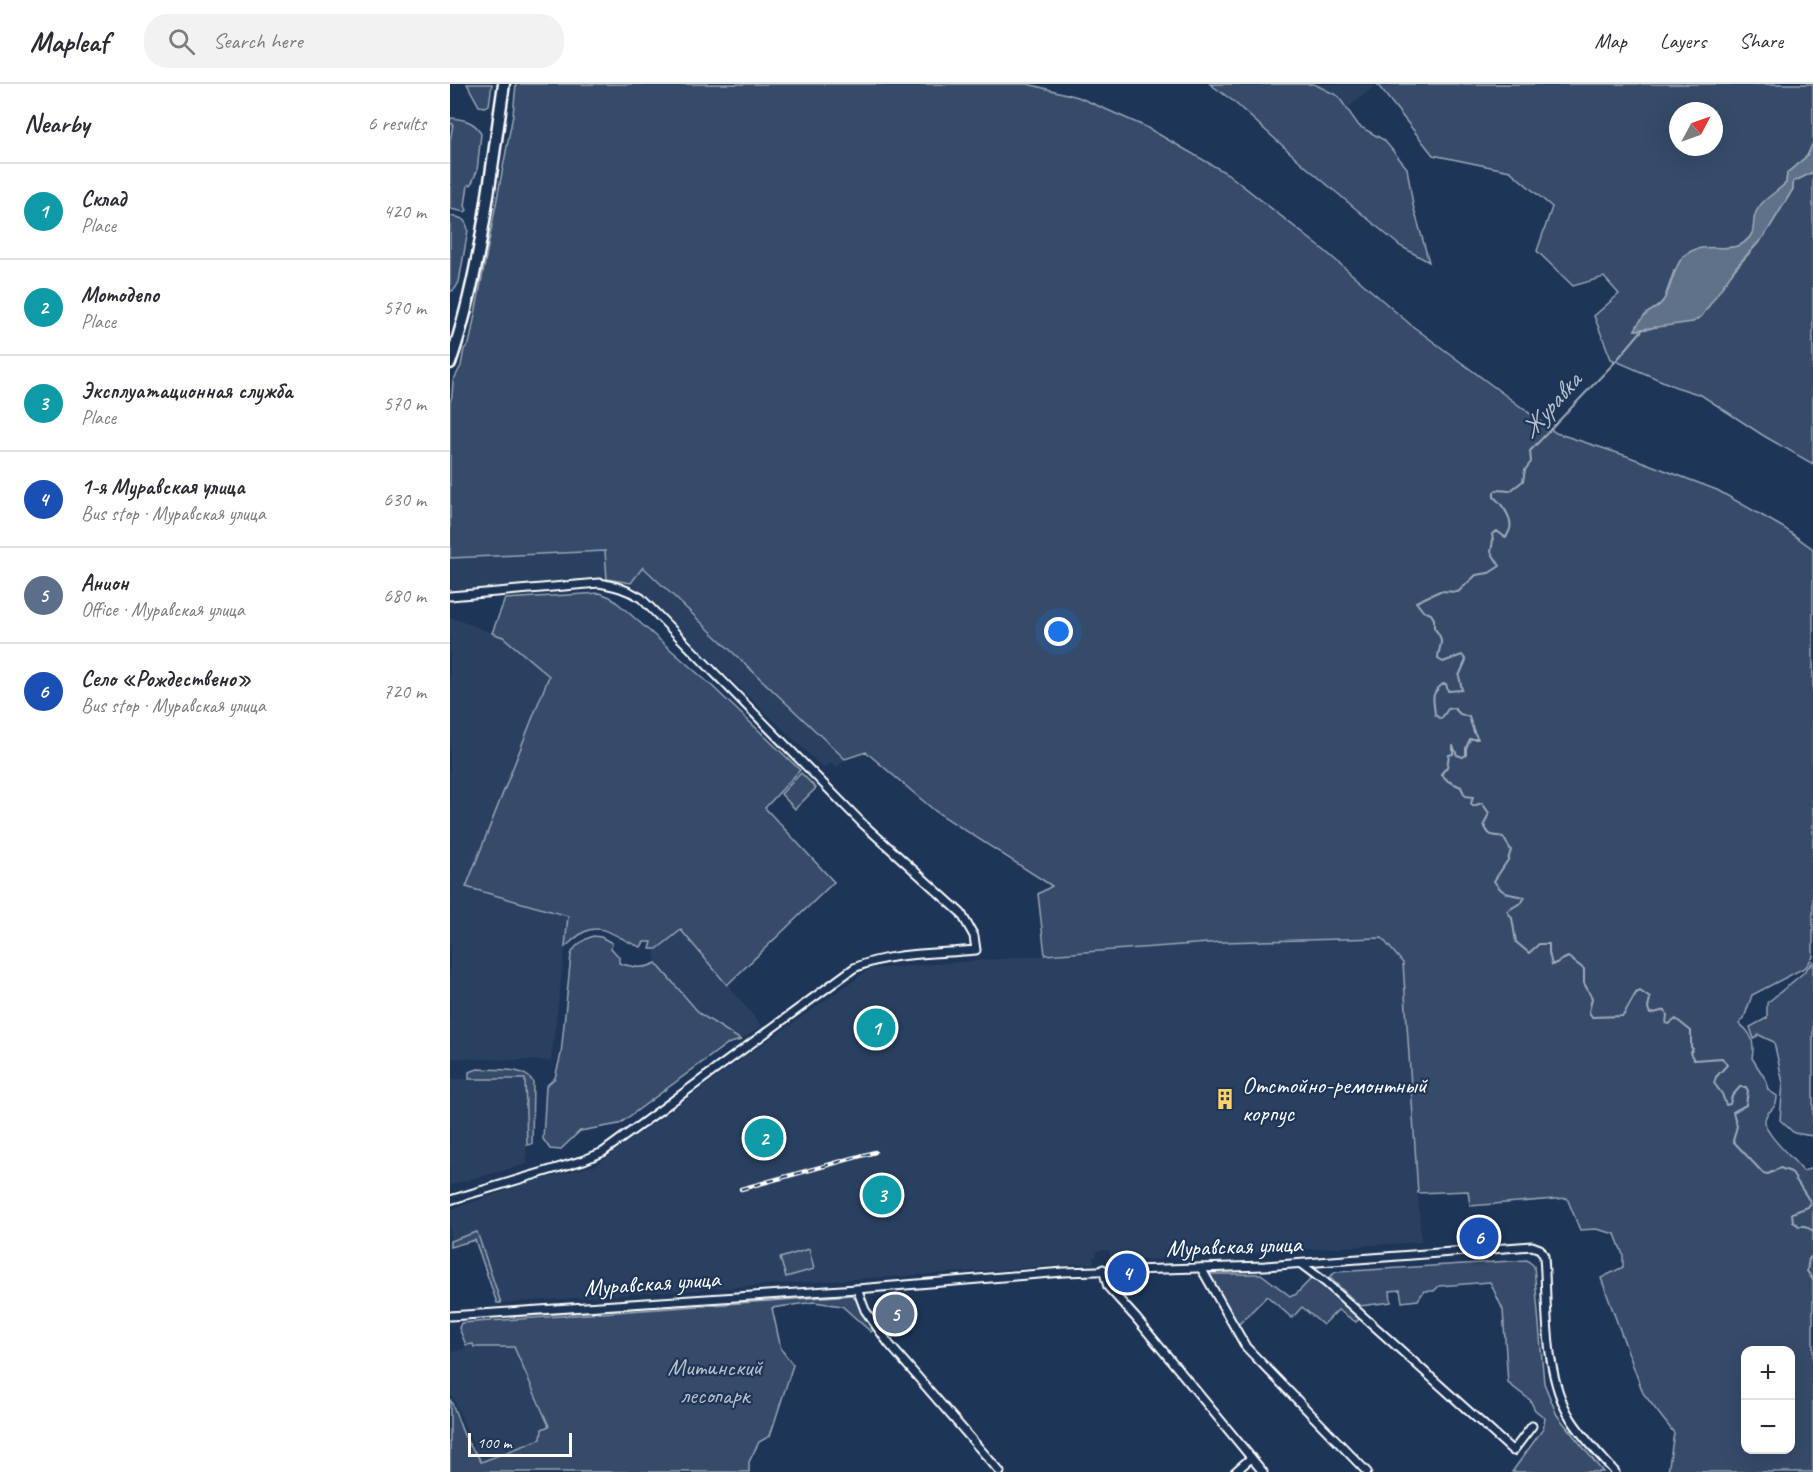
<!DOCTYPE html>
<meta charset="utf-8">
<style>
body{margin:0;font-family:Caveat,sans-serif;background:#f2f2f3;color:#2b2b33}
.controls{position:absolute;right:18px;bottom:18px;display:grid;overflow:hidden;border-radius:12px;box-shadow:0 6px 24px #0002}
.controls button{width:54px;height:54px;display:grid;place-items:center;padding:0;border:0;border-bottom:2px solid #e1e1e2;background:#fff;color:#2b2b33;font:30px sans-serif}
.compass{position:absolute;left:1219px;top:18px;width:54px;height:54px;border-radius:50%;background:#fff;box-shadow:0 6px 24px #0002;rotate:49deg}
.scale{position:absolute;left:18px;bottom:15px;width:104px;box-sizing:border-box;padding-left:6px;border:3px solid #fff;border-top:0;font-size:16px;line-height:21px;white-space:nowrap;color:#fff;-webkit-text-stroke:4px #1d3557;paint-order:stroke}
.you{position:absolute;left:609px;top:548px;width:21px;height:21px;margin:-15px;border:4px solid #fff;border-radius:50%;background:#1a73e8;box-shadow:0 0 0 9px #1a73e833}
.badge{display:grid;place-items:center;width:39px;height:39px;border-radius:50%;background:#d93025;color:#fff;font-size:20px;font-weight:700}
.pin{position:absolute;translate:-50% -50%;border:3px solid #fff;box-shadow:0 2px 6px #0006}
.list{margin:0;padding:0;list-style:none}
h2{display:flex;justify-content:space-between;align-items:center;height:78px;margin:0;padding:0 24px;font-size:26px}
h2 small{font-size:20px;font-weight:400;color:#7c7c81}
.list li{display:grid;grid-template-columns:39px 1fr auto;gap:18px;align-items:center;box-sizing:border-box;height:96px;padding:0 24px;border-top:2px solid #e1e1e2}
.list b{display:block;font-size:22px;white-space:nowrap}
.list p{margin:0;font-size:20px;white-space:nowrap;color:#7c7c81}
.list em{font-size:20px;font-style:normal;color:#7c7c81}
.icon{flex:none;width:33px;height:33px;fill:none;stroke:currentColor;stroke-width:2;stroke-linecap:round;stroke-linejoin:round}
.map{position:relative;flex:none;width:1363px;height:1388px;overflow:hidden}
header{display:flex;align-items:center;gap:36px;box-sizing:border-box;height:84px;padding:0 30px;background:#fff;border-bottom:2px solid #e1e1e2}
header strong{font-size:28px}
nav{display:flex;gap:33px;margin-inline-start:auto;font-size:21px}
.search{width:420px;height:54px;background:#f2f2f3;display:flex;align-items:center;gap:15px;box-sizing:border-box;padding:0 21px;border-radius:24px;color:#7c7c81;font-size:22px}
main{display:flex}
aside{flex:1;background:#fff}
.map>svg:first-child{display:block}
.built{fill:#2a4161}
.green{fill:#364b69;stroke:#9aa5b4;stroke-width:1.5;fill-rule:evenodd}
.water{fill:#617289;stroke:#a0aab8;stroke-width:1.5}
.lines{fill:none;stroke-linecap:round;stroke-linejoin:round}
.stream{stroke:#a0aab8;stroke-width:2}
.street-casing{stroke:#fff;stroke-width:11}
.primary-casing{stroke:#fff;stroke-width:15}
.street{stroke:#1d3557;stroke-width:7}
.primary{stroke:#1d3557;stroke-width:10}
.rail-casing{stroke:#fff;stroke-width:4.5}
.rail{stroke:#1d3557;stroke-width:2;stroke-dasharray:7;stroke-linecap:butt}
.labels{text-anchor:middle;stroke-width:4.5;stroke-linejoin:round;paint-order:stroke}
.poi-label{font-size:24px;fill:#fff;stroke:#1d3557;text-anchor:start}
.street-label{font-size:24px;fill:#fff;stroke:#1d3557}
.park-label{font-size:24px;fill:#b9c0ca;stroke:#1d3557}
.water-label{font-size:26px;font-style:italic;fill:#b8c0ca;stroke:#1d3557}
</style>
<header>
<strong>Mapleaf</strong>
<div class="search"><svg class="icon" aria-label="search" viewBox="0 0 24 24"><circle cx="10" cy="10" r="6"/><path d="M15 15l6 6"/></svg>Search here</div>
<nav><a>Map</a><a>Layers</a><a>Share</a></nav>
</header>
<main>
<aside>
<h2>Nearby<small>6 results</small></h2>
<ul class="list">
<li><span class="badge" style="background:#0f9aa8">1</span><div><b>Склад</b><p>Place</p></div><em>420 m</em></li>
<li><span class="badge" style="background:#0f9aa8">2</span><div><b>Мотодепо</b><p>Place</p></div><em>570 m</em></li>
<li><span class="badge" style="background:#0f9aa8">3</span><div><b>Эксплуатационная служба</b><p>Place</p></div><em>570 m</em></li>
<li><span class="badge" style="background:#1a4fb4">4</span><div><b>1-я Муравская улица</b><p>Bus stop · Муравская улица</p></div><em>630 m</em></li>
<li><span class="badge" style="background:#5c6f8a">5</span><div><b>Анион</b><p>Office · Муравская улица</p></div><em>680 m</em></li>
<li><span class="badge" style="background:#1a4fb4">6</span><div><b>Село «Рождествено»</b><p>Bus stop · Муравская улица</p></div><em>720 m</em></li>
</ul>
</aside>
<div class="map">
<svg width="1363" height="1388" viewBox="0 0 1363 1388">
<rect width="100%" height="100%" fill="#1d3557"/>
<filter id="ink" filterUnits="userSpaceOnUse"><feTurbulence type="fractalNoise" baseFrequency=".0167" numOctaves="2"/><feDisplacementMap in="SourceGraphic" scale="12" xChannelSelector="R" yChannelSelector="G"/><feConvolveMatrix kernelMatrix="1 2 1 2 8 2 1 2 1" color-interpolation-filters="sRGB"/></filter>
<g filter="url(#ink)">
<g class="built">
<path d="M864,0H927L898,24L888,12Z"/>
<path d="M155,467L157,495L0,506V474Z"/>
<path d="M193,483L395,675L386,684L381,679L373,684L181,499Z"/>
<path d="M0,533L53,553L99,592L16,803L119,832L101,977L0,974Z"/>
<path d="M231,846L312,942L291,956L284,952L250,930L206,879L204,868Z"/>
<path d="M932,854L953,879L971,1158L664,1178L660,1173L659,1166H653L646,1167L647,1172L643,1173L644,1179L51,1219L27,1149L0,1157V1126L78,1099L146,1081L296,972L420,885L772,858Z"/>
<path d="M0,995H75L77,1080L0,1101Z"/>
<path d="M24,1260L64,1263L99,1342L91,1355L31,1378L0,1307V1269L16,1264V1261Z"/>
</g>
<g class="green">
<path d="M17,0H42L39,21L34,23L29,22Z"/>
<path d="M66,0H578L628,13L696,43L778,90L875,167L961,241L1106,349L1177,372L1267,406L1334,444L1363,465V873L1356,883L1302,911L1294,934L1289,940C1302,948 1305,959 1302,974L1316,996L1318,1006L1327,1012C1327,1015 1327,1018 1325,1021C1322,1028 1315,1028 1315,1037C1315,1051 1343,1074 1353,1087L1363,1084V1388H1218L1224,1349L1193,1309L1151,1194L1173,1183V1171L1165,1150L1146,1145L1130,1146L1117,1114L1020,1122L1018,1107L968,1109L953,879L932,854L772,858L595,871L588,810L602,802L485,727L416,668L395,675L193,483L181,499L157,495L155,467L0,474V318L2,312L3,297L11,282L14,265L19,260L21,251L63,31ZM1296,1266H1340V1366H1296Z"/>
<path d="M760,0H864L888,12L909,42L934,56L957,84L963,121L979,178L950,162L855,82L783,17Z"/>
<path d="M927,0H1363V59L1357,72L1337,89L1336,99L1328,106L1304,138V149L1289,163L1246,165L1224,187L1214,216L1206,224L1197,229L1185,246L1199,245L1258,223C1270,198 1296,175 1313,153C1324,138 1333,121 1343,105V98L1363,88V380L1314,352L1251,311L1226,303L1161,275L1144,232L1169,210L1154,193L1123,202L1087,167L1102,123L1060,87L983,71ZM1228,27H1264V63H1228Z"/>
<path d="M0,34C12,35 26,37 31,50L27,87L21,101H18L15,122L17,126L15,128L0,125V57L3,40L0,39Z"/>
<path d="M0,132C11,133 16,135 18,146L9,198L5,205L0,208Z"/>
<path d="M150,509L160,513L171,522L262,602L350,686L315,724L384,798L277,901L231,846L207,865H200L202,858H194L191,863C172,858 153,837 134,848C127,852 121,858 115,863L118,832L16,803L99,592L53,553L42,549L55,515Z"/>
<path d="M351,689L366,704L345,725L331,710Z"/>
<path d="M143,852L151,853L162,859L161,864L169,873V879C183,883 193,886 206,879L250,930L291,956L277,960L169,1040L130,1047L110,1066L100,1065L93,1055L96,1002L105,994L111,970L121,871C124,862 134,855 143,852Z"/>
<path d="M1363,878V1052L1344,1049L1330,1036L1333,999L1324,958L1309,951L1304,955L1300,943L1317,934V919L1352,890Z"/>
<path d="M28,985C44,986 74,982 83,998L82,1060L77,1061L75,995H19V988Z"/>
<path d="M27,1148L51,1219H47L25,1156L0,1163V1157Z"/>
<path d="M359,1165L364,1185L336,1193L330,1174Z"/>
<path d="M1077,1176L1084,1182L1094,1299L1107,1331L1153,1388H1062L1093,1345L1095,1334L1085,1326L1080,1316L1058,1299L1053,1226L1040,1198L989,1202L984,1207H974L968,1216L952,1218L950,1206L940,1207L941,1218L910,1222L879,1193L886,1188Z"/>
<path d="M758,1190H811L840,1212L845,1211L863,1193L910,1234L906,1238L888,1226L873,1241L852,1223L842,1234L817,1212L788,1241Z"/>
<path d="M402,1211C412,1221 416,1234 424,1245L421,1248L392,1222L364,1218L322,1224L331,1265L343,1281L320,1352L309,1358L299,1378V1388H0V1315C6,1327 9,1341 15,1353C19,1363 27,1368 31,1378L91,1355L92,1345L99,1342L64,1263H24L23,1260L16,1261L9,1244L11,1239Z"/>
</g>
<path class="water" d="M1363,59V88L1343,98V105L1315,151L1286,183L1252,232L1243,238L1185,246C1188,239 1192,233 1199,228C1204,225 1209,223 1213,217C1225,200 1222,171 1247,165C1263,161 1285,168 1296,157C1307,148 1301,140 1306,128C1311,116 1327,108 1336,99L1337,89L1357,72Z"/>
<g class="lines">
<g class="stream">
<path d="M1193,245L1166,277L1080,367L1081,378L1075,386L1073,397L1060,407L1047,406L1044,408V413C1051,419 1063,434 1060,445C1059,448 1057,451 1056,454L1047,447L1042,450L1043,456L1041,468L1050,482L1039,489L1026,491L1008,508L990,507L966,518L973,527L981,530L984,535V544C997,559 988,561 988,575L993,578L1012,571L1016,576L1009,592L1012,606L998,607L996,600H993C979,611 984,615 985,631L991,635L998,625L1004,624L1010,630L1019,633L1024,648L1028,655H1020L1016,664V671L1013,673L1007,671L1003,662V670L999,671L997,683L991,690L998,697L1011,703L1015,712L1023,713L1021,720L1023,722L1032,719L1039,729L1034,741C1041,755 1041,750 1053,753L1061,766L1058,776L1044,797C1054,812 1059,810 1075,813L1072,818L1057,827L1062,834L1066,858L1079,869L1089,860H1099V869L1102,881L1118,873L1134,885V899L1142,914L1139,928L1142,933L1173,932L1186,909L1190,907L1200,914L1198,924L1200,930L1215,926L1217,931L1216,939L1219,940L1226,935L1241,947V963L1243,965L1240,969L1244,976L1272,974L1277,981L1266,993L1264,999L1272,1010L1276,1021L1280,1020L1282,1012L1290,1003H1296L1298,1007L1296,1021L1283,1028L1287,1042L1283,1057L1313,1089L1318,1090L1330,1084L1341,1088L1361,1119L1358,1123L1342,1129L1343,1138L1349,1142H1355L1363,1147"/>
<path d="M1363,1171L1359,1175L1357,1187L1363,1196"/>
</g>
<defs>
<g id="street">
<path d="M0,512L149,499C165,502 177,505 191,514L413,740L511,829L524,852L526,866C485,870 441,868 404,884L153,1068L134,1076L0,1116"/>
<path d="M851,1180L875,1198L1063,1367L1082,1342"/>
<path d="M751,1184L796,1263L917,1388"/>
<path d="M653,1185L658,1203L686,1234L813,1388"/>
<path d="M407,1205L415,1226L439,1260L550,1388"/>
<path d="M0,1232L407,1205L613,1188L815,1182L1082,1162L1090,1165L1094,1172C1098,1224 1093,1290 1121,1335C1133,1354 1150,1371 1165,1388"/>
<path d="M785,1388L801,1374"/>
</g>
<path id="primary" d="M0,279C31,189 40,93 54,0"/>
</defs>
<use href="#street" class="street-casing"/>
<use href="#primary" class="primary-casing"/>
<use href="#street" class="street"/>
<use href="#primary" class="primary"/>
<defs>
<path id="rail" d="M291,1105L425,1068"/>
</defs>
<use href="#rail" class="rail-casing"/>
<use href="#rail" class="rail"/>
</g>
</g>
<defs>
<symbol id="building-bare" viewBox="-9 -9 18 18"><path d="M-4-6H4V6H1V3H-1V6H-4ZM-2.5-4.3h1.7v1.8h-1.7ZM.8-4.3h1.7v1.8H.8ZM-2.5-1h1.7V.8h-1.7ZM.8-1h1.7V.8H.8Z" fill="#ffd166" stroke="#1d3557" stroke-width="2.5" paint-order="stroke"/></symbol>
</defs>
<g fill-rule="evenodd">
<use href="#building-bare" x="760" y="1000" width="30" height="30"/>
</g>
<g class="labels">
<g class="poi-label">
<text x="792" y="1009">Отстойно-ремонтный<tspan x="792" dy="28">корпус</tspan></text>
</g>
<g class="street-label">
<text transform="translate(784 1162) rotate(-2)" y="8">Муравская улица</text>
<text transform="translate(202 1199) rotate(-4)" y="8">Муравская улица</text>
</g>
<g class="park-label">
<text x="265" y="1291">Митинский<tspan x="265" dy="28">лесопарк</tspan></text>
</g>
<g class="water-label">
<text transform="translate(1100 321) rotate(-49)" y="9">Журавка</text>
</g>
</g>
</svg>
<div class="controls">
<button>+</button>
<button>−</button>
</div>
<svg class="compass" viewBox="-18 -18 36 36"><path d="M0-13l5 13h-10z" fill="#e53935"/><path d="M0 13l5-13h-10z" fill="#7c7c81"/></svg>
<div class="scale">100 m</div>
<div class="you"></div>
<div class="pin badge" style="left:426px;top:944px;background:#0f9aa8">1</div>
<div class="pin badge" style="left:314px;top:1054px;background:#0f9aa8">2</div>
<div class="pin badge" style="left:432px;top:1111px;background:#0f9aa8">3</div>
<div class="pin badge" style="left:677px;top:1189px;background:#1a4fb4">4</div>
<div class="pin badge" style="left:445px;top:1230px;background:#5c6f8a">5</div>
<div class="pin badge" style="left:1029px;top:1153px;background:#1a4fb4">6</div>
</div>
</main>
